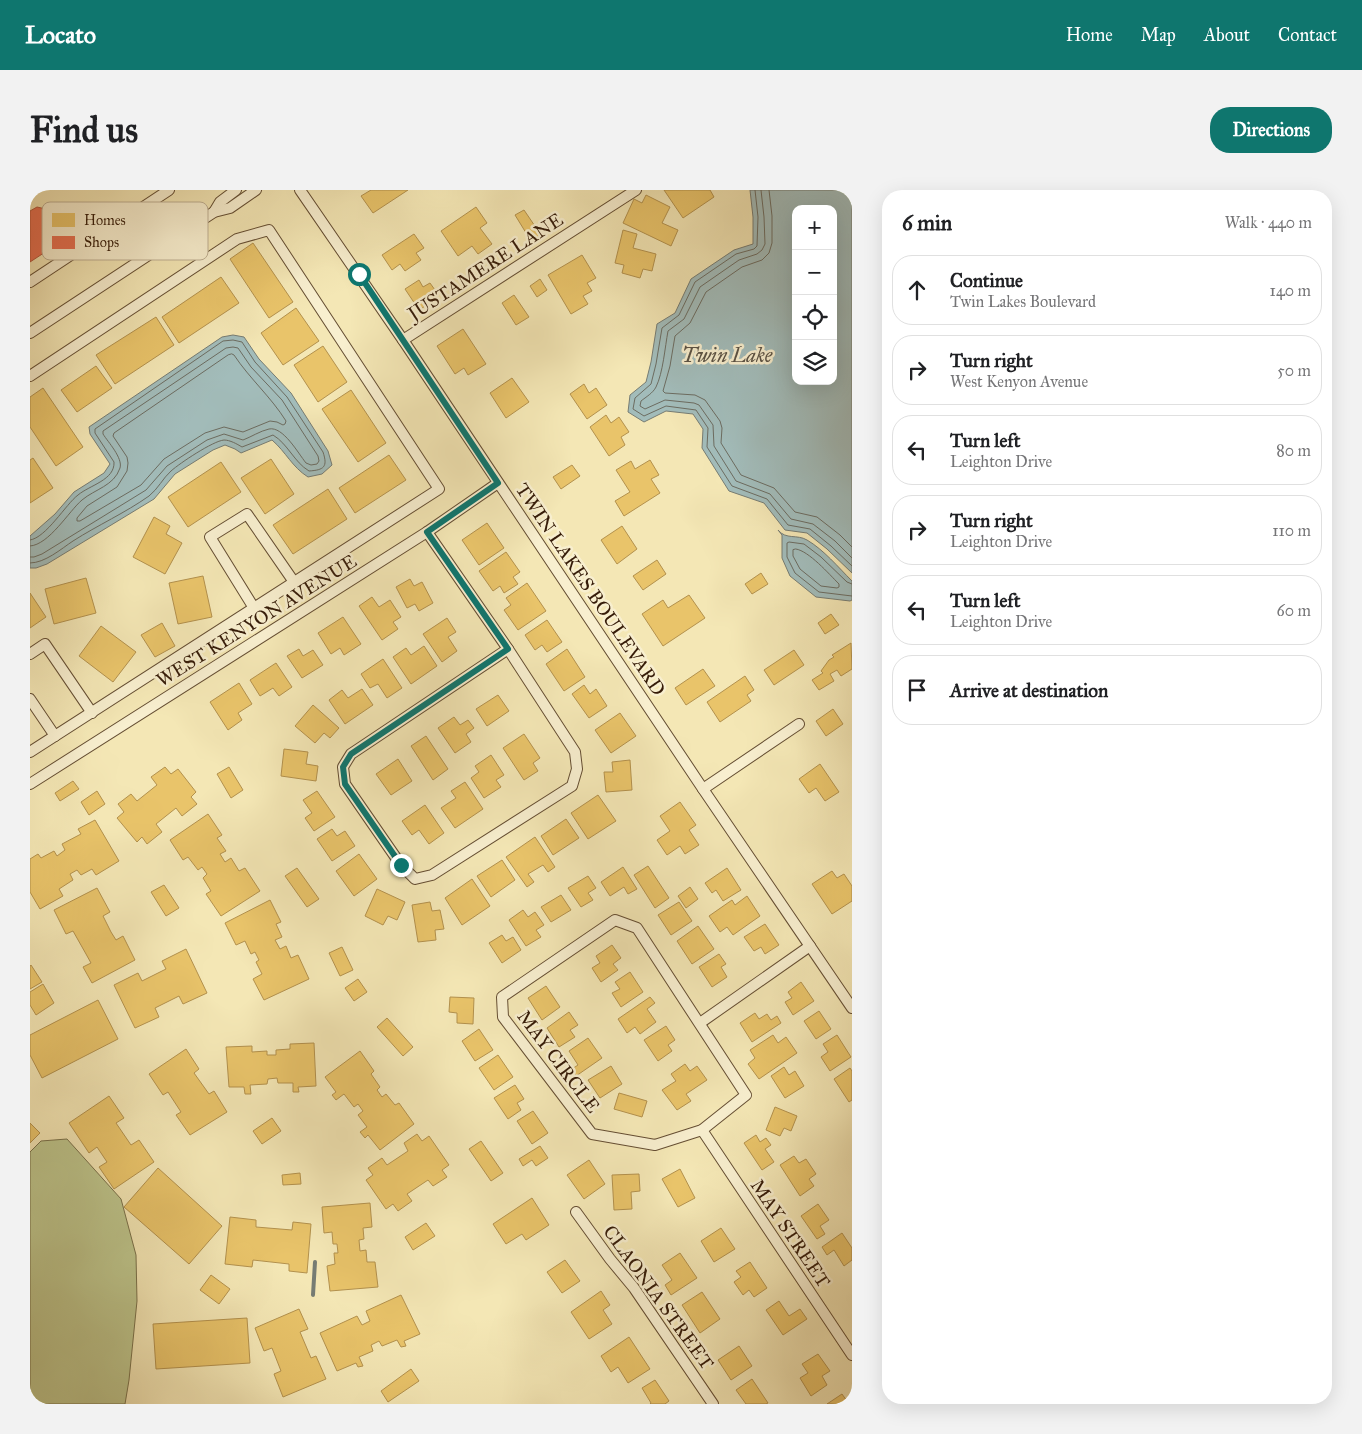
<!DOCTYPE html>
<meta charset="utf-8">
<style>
body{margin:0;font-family:"IM FELL Great Primer",serif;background:#f2f2f2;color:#202124}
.controls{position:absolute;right:15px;top:15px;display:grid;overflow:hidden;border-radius:10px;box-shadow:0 5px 20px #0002}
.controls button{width:45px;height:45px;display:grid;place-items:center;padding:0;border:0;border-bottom:1px solid #e0e0e0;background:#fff;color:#202124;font:25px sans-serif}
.stop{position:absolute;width:15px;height:15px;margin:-11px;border:4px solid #0f766e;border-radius:50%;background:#fff}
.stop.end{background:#0f766e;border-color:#fff;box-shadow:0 1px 5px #0008}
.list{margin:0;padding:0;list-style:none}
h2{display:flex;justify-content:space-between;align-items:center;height:65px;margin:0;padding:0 20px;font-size:21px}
h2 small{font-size:16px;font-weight:400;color:#757577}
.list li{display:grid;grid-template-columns:32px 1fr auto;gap:15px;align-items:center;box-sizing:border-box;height:70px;margin:0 10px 10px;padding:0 10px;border:1px solid #e0e0e0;border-radius:20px}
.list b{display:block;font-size:19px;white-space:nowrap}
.list p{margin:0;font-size:16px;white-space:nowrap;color:#757577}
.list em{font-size:16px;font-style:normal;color:#757577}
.icon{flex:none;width:28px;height:28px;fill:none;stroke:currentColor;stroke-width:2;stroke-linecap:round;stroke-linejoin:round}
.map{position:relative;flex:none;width:822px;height:1214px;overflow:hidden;border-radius:20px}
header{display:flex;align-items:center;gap:30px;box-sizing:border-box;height:70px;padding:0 25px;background:#0f766e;color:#fff}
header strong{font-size:24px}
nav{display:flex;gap:28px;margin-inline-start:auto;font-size:18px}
.intro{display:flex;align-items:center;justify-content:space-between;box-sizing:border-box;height:120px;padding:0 30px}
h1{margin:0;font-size:35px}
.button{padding:12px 22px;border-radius:20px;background:#0f766e;color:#fff;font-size:18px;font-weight:700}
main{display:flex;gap:30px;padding:0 30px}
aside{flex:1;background:#fff;border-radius:20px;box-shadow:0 5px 20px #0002}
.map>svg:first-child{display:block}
.green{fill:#bdc58c;stroke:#79704a}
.water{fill:#a2bcba;stroke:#767c73;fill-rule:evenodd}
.homes{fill:#e9c46a;stroke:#b3914d}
.shops{fill:#e76f51;stroke:#b2563b}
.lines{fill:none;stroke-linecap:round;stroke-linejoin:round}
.shore{stroke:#6c6c61;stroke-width:1}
.stream{stroke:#767c73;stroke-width:4}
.minor-casing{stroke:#654e33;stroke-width:12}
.minor{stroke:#f8efcf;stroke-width:10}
.route{stroke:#0f766e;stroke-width:6}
.labels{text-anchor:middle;stroke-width:5;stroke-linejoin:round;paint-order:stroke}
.street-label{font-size:19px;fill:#351b08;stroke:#f8efcf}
.water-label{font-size:20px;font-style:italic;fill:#5b5346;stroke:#f8efcf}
.key{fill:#f8efcf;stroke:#beaf93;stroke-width:1}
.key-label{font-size:14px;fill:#351b08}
</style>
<header>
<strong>Locato</strong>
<nav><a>Home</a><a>Map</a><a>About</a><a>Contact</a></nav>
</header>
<div class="intro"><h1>Find us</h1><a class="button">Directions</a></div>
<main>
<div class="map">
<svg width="822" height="1214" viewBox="0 0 822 1214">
<rect width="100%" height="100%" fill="#f4e7b5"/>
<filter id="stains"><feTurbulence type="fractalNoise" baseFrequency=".004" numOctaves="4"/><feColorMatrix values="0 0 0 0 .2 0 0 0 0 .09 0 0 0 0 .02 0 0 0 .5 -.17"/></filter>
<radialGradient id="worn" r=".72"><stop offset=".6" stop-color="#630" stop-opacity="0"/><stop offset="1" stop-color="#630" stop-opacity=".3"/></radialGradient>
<path class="green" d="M37,949L91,1009L106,1065L107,1111L99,1190L95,1214H0V962L11,951Z"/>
<g class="water">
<path d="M720,0H822V383L797,359L777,343L755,340L734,313L699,301L672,258L673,239L663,224L636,221L614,232L598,222L600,205L616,192L621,172L627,134L645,123L661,89L704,60L723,54V27ZM766,19H803V191H766Z"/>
<path d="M203,145L214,147L229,169L261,203L298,261L302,275L292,284L278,287C262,277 256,262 242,250L211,263L205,259L195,255L183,260L145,284L124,309L17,374L6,378H0V346L25,324L44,302L74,283L80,274L60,244L59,237L192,147Z"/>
<path d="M748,340C756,350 767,344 777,350C794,360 808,377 822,391V410L820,411L786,407L760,386L752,368V345Z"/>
</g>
<g class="homes">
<path d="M341,0H378L343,23L331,6Z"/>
<path d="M634,0H680L684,7L653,28Z"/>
<path d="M616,5L640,17L632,33L648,40L641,56L593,33L604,9L612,13Z"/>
<path d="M446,17L457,33L450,38L462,54L448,64L442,56L428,66L411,41Z"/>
<path d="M494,20L511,45L501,51L485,25Z"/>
<path d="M593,40L607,44L603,58L626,64L622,81L613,79L610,88L592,83L594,75L585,73Z"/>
<path d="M384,44L394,58L386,63L391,70L375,81L370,74L362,80L352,65Z"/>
<path d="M223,53L263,112L239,128L200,69Z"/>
<path d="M552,65L566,88L557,93L562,101L553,106L558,114L541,124L518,85Z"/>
<path d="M191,87L209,113L149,153L132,127Z"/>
<path d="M510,89L517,100L507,107L500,96Z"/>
<path d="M389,90L393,97L400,93L405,100L398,104L403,111L389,120L375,99Z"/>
<path d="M484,105L499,127L486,135L472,113Z"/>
<path d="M266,118L289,151L253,175L231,143Z"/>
<path d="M126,127L144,155L85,194L66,165Z"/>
<path d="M433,139L456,174L438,185L434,178L425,184L407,156Z"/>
<path d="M293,156L317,192L288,212L264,175Z"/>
<path d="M66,176L82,198L47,222L31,200Z"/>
<path d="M482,188L499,212L476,228L460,203Z"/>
<path d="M554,194L559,203L566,198L577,215L557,229L540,204Z"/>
<path d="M13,198L53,257L26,276L0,237V207Z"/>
<path d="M321,200L356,253L328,272L292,219Z"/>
<path d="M576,225L581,233L589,227L599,242L591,247L595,255L579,266L560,237Z"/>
<path d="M359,265L376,290L325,323L309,298Z"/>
<path d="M3,268L23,298L0,313V270Z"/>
<path d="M241,269L264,304L235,324L211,288Z"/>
<path d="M620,270L629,285L621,289L630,303L594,326L585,311L600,302L586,280L601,271L605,279Z"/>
<path d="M191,272L211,302L158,337L138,307Z"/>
<path d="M542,275L550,286L531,299L523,287Z"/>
<path d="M298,299L317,329L263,364L243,335Z"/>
<path d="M124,327L140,336L136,344L152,353L135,384L103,367Z"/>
<path d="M457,333L474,358L449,375L432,350Z"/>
<path d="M592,336L607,359L587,374L571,350Z"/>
<path d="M476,362L490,382L483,387L488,394L474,403L470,396L463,401L449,381Z"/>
<path d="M627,370L636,384L613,400L603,386Z"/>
<path d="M731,383L738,394L722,404L715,394Z"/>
<path d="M173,386L182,427L148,434L139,393Z"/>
<path d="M56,388L66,423L24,434L15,399Z"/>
<path d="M380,389L384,396L392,392L403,413L389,421L385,414L377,418L366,397Z"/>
<path d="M497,393L516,421L488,440L474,420L481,415L476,408Z"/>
<path d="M0,403L16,427L0,438Z"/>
<path d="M659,405L675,428L633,456L612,424L633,410L638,418Z"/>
<path d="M342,407L349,417L360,410L371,427L363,432L368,439L352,450L329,416Z"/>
<path d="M801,424L809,435L795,444L788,433Z"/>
<path d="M313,427L331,454L314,465L310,458L301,464L288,443Z"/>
<path d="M417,428L426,442L418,447L427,461L412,472L393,444Z"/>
<path d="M517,430L532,452L517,462L512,455L505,460L495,445Z"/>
<path d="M132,433L145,456L125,467L111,445Z"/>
<path d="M71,436L106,462L83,492L49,466Z"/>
<path d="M821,453L822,479L811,486L807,480L800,484L804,491L789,500L782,490L793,483L791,481L799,470L804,467L802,465Z"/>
<path d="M394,456L407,476L381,494L363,467L376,458L381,465Z"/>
<path d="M269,459L273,466L283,460L293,475L272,488L257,466Z"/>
<path d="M537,459L555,487L534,501L516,474Z"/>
<path d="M764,460L774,475L744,495L734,480Z"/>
<path d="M353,469L372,498L357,508L348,494L340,498L331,484Z"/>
<path d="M246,473L262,497L249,506L243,498L230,506L220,490Z"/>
<path d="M673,479L685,496L656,515L645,498Z"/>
<path d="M715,486L724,500L717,505L721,511L690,532L677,512Z"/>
<path d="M209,493L222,514L208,523L212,530L198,540L180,512Z"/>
<path d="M554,495L560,504L566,499L577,516L559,528L542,504Z"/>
<path d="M332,499L343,515L315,534L299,510L312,500L318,508Z"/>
<path d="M468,505L479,521L457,536L446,519Z"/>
<path d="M283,515L309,538L300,548L294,543L285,553L265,536Z"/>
<path d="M803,519L813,534L796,546L786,531Z"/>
<path d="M590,523L606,546L581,563L565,540Z"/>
<path d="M424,527L430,535L438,530L444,538L436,544L441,552L425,563L408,538Z"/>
<path d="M494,544L510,568L503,573L508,581L494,590L473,558Z"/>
<path d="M396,546L418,579L403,590L381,556Z"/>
<path d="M254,559L278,562L276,574L288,576L286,591L251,586Z"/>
<path d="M461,565L474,585L466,590L471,597L454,608L441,588L449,582L445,576Z"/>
<path d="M368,569L382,591L361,605L346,584Z"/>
<path d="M600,570L602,600L576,602L574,582H583L582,572Z"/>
<path d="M790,574L809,602L795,611L786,598L779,603L769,589Z"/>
<path d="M135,577L141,584L148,579L166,602L161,607L167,614L152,626L146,618L126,634L132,642L117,654L112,647L107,652L87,628L94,622L88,614L101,604L107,611L127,595L121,587Z"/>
<path d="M199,577L213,600L201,608L187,584Z"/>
<path d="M43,591L49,599L30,611L25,603Z"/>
<path d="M435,592L453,619L425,638L411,618L426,608L421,601Z"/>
<path d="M67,601L75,614L59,625L51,612Z"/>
<path d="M287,601L305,627L284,641L275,628L282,623L273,610Z"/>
<path d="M568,605L586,631L558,649L541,623Z"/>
<path d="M650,612L666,635L659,640L669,655L655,664L650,656L637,665L627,650L640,641L630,626Z"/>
<path d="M395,615L414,643L399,654L389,640L382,645L372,631Z"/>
<path d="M178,624L192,645L187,648L196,661L190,664L195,672L201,668L209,681L215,678L230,701L191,726L176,704L181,701L173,688L177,684L172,677L168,680L158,667L153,670L140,650Z"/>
<path d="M536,629L549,648L523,665L511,646Z"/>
<path d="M65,630L89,671L66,685L62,679L51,685L47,680L40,684L43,690L29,699L33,706L10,719L0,702V669L8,664L11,668L24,661L27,666L35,660L32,654L51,644L48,639Z"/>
<path d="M302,639L307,646L315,641L325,656L302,671L287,649Z"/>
<path d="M505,647L525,677L518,682L513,675L498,684L504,692L497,697L476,667Z"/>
<path d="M329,664L347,689L324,706L306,681Z"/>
<path d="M472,670L485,690L461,707L447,686Z"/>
<path d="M618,676L639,708L625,718L604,685Z"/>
<path d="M593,677L607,699L598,704L594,697L580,706L571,692Z"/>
<path d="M267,678L289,709L277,717L255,686Z"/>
<path d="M697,678L711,700L693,711L686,700L682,703L675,693Z"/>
<path d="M802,681L807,688L814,684L822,696V711L802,724L782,694Z"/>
<path d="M558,686L566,698L558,703L563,710L551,717L538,698Z"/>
<path d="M442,689L460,716L432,735L415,708Z"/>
<path d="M134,695L149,718L136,726L121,702Z"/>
<path d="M660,697L668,709L656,718L648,706Z"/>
<path d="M67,698L80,722L73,726L81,742L86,750L93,746L105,770L62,793L53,777L61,773L56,764L43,741L36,744L24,720Z"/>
<path d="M347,699L375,712L367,730L358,726L353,735L335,726Z"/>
<path d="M531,705L541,720L521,732L511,717Z"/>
<path d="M717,706L730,726L703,745L697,737L690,742L679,726L702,710L705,715Z"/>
<path d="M240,710L251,732L246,734L252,747L245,750L250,759L256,756L261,768L268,765L279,789L234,810L223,789L232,784L226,772L229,770L225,762L221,764L215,751L206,755L195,733Z"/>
<path d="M400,712L402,721L410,720L414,739L405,740L406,750L388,752L382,715Z"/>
<path d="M649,712L662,731L641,745L628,725Z"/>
<path d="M493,720L498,727L505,722L514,735L506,740L511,747L496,756L479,730Z"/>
<path d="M735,734L749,755L735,764L731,757L724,761L714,747Z"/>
<path d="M668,736L684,759L662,774L647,751Z"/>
<path d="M472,745L476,751L483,747L491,760L472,773L459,753Z"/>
<path d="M582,755L591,768L583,774L588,780L571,792L562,778L570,773L566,766Z"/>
<path d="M312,757L323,780L310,786L299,763Z"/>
<path d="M156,759L177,803L153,814L149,806L125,818L129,827L105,838L84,795L108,783L112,791L136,779L132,771Z"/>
<path d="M689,764L696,774L691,777L697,787L682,797L669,777Z"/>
<path d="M1,775L12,792L0,799V776Z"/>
<path d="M600,782L613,802L591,817L582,803L590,799L585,792Z"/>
<path d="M328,789L337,802L324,811L315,798Z"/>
<path d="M771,792L784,811L763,825L755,812L762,808L758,802Z"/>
<path d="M13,794L24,813L6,825L0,815V802Z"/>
<path d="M516,796L530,817L512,830L498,808Z"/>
<path d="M420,807L444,808L443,834L427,833V823L419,822Z"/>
<path d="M620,807L625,813L617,819L626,832L610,844L605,837L597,843L588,829Z"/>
<path d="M68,810L88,849L12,888L0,865V845Z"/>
<path d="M789,821L801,839L786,849L774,831Z"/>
<path d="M539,822L548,835L540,840L545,847L529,857L517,838Z"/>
<path d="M725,823L729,829L737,824L741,830L747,826L751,833L722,852L710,833Z"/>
<path d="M357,828L383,857L373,866L347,837Z"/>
<path d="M636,836L645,850L638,855L642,861L628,871L614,850Z"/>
<path d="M449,839L463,860L445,871L432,851Z"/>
<path d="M743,845L748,853L756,847L767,863L729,889L718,874L725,868L720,860Z"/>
<path d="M807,845L821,867L800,881L791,867L798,862L793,854Z"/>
<path d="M558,848L572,868L546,886L542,879L548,875L539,861Z"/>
<path d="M284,853L286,896L268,897L269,902H263V893H248L247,888L238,889L237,894L220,895L221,904H215L214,897H199L196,857L222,856V862L237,861V865H246V860L260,859V854Z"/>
<path d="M156,859L169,879L164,883L179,904L184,901L197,922L160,945L146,925L151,922L138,902L133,905L119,884Z"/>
<path d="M330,861L344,881L341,884L350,897L347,900L352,907L356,904L365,915L369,913L384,934L350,960L338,945L335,948L330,942L337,937L328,925L333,921L328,914L324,917L314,904L306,910L302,905L306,902L295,887Z"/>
<path d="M468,865L483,887L464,900L449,878Z"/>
<path d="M655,874L660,881L667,876L677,890L656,904L661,911L647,920L632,900L646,891L641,884Z"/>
<path d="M581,876L592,894L570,908L558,890Z"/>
<path d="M754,877L759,885L765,881L774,896L755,908L741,886Z"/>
<path d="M820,878L822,881V910L819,912L804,889Z"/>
<path d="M485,895L494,909L487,913L491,920L478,929L464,908Z"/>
<path d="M589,903L617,911L612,927L584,919Z"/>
<path d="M79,906L94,928L86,933L101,955L109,950L124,972L84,999L69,977L77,972L67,957L59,963L39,933Z"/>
<path d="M745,917L767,926L761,941L754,938L750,946L736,940Z"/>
<path d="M503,921L518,943L502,954L487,931Z"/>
<path d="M242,928L251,941L232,954L223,941Z"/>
<path d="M0,933L10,943L0,953Z"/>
<path d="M387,944L392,951L399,946L419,975L412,980L417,987L403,996L398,990L377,1004L382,1011L368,1021L363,1014L356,1019L336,990L343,985L338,978L352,968L357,975L378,961L374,953Z"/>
<path d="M726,945L730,952L736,948L741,955L735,959L744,972L732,980L714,953Z"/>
<path d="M451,951L473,983L461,991L439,959Z"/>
<path d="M510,956L518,968L506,976L502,970L493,976L489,969Z"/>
<path d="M764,966L769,973L776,969L786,984L779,989L784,996L770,1006L750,975Z"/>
<path d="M559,970L575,994L554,1009L537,985Z"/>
<path d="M128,978L192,1036L159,1074L94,1017Z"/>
<path d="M650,979L665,1008L648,1017L632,989Z"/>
<path d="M270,983L271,994L253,995L252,985Z"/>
<path d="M609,984L610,1001L601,1002L602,1019L584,1020L582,985Z"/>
<path d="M502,1008L519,1035L496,1050L492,1044L476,1054L463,1034Z"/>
<path d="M340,1013L342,1037L333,1038L334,1049L329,1050L330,1061L336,1060L337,1072H345L348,1097L300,1101L297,1076L305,1074L304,1063H308L307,1054H303L302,1042L294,1043L292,1017Z"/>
<path d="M788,1014L799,1030L790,1036L795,1044L787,1049L771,1026Z"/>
<path d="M200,1027L226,1030V1037L262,1040L263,1032L281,1034L277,1083L259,1081V1074L223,1070L222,1077L195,1074Z"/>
<path d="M396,1033L405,1046L383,1060L375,1047Z"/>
<path d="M691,1038L705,1059L684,1072L671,1051Z"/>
<path d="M812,1043L822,1058V1070L814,1076L804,1060L797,1065L792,1057Z"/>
<path d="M650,1063L667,1088L641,1105L635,1095L642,1090L632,1075Z"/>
<path d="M535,1070L550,1091L532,1103L517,1082Z"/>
<path d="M720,1072L737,1098L724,1107L719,1100L713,1105L704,1092L711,1087L706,1081Z"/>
<path d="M181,1085L200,1099L189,1114L170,1100Z"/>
<path d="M571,1101L580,1115L573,1120L582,1134L559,1149L541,1122Z"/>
<path d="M672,1102L690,1129L670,1143L652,1115Z"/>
<path d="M371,1105L390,1144L374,1151L376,1156L371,1157L367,1150L352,1156L349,1151L341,1155L343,1161L329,1167L333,1176L328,1177L326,1173L307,1181L290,1143L327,1126L332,1135L340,1131L336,1121Z"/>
<path d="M749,1111L759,1126L770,1119L777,1129L753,1145L736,1120Z"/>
<path d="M269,1119L278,1139L270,1142L281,1168L286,1166L296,1189L253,1207L244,1184L251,1181L242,1158L234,1161L225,1138Z"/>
<path d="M217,1128L220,1173L126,1179L123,1134Z"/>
<path d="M599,1147L620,1179L598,1193L588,1177L581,1182L571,1166Z"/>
<path d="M709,1156L722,1176L701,1190L688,1170Z"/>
<path d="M788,1164L800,1181L792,1186L797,1195L781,1206L770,1188L778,1183L772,1174Z"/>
<path d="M381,1179L389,1191L358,1212L351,1201Z"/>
<path d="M722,1189L738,1213L736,1214H716L706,1200Z"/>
<path d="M625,1190L639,1211L635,1214H620L621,1213L612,1198Z"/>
<path d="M812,1204L819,1214H797Z"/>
</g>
<path class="shops" d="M7,17L29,22L33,25L34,28L29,53L0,72V21Z"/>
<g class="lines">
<g class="shore">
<path d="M725,0L728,27L727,56L724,59L706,64L665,92L649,125L632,138L626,174L621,194L605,208L603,219L614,226L636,216L666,220L678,238L677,257L702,296L737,309L758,335L780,339L801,356L822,376"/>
<path d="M731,0L734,27L735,54L732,60L727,64L709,70L670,97L654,129L638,141C635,157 633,183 626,197C623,203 616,207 611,211L610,216L615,219L635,210L664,213L669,215L683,235L684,256L706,291L740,304L761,329L783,334L805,351L822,368"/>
<path d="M739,0L742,26V53L739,63L732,70L712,77L676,102L660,133L645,146L640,176L633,201L635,203L665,205L675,210L690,231L692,238L691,253L711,285L744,298L765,322L787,327L810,345L822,357"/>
<path d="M202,164L204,165C220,189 241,207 256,231L255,234L253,235L247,232L240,231L213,242L194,237L175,243L134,269L111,295L50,331H47V328L57,316L87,297L97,281L98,273L97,267L83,246L84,243L198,165Z"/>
<path d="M0,350C16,348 36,314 48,305C60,295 85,290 84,272L65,243V239L193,151L203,150L212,152L225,172L257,207L293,262C298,277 294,280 279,281C264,272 258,254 243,245L212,257C207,254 200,250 194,250C183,251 150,273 141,281C133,288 128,299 119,306C95,323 68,335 43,351C31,359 15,373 0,373"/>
<path d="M0,356C19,355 39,321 52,310C65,299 84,296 90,278C93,268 78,252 73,244V241L196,158L203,157L208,158L221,177L252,210L288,266L289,271L287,274L281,275L276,273C268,263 253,236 239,239C230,241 221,247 213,250L194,244L177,250L137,276L116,300L12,364L4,367H0"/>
<path d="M766,359C779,361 799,384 809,394V397L807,398L791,396L770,379L763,366V360Z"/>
<path d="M822,394L817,392L791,367L774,354L759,352L757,353V367L765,383L789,402L822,406"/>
</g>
<path class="stream" d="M283,1105L285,1072"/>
<defs>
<g id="minor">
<path d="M270,0L373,150L673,599L822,818"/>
<path d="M184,22L190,12L206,0"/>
<path d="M0,92L139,0"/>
<path d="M0,143L184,22L200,18L226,0"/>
<path d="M373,150L606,0"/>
<path d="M0,186L207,49L239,40L409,299L0,562"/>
<path d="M397,342L478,459"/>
<path d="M224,418L180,347L217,324L264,392"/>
<path d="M478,459L545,562L547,579L542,596L402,685L385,689L371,675L315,594L313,577L321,564Z"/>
<path d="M0,464L15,454L62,523"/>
<path d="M0,509L25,546"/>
<path d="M0,594L397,342L468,293"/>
<path d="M673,599L769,534"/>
<path d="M585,730L607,738L716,905L672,940L625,955L562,944L473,827L472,807Z"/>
<path d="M670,833L780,756"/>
<path d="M672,940L822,1165"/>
<path d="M546,1022L580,1069L604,1098L683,1214"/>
</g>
</defs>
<use href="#minor" class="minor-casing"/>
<use href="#minor" class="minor"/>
</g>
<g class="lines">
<path class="route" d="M329,84L468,293L397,342L478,459L321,564L313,577L315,594L371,675"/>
</g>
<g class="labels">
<g class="street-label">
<text transform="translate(455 76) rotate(-33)" y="7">JUSTAMERE LANE</text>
<text transform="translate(561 399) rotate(56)" y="7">TWIN LAKES BOULEVARD</text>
<text transform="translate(226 430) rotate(-32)" y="7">WEST KENYON AVENUE</text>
<text transform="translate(529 871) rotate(53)" y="7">MAY CIRCLE</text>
<text transform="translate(761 1043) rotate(56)" y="7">MAY STREET</text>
<text transform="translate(629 1107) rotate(54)" y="7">CLAONIA STREET</text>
</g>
<g class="water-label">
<text x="697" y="172">Twin Lake</text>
</g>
</g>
<rect x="12" y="12" width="166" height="58" rx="8" class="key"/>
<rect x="22" y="23" width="23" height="14" fill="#e9c46a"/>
<rect x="22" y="46" width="23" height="13" fill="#e76f51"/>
<g class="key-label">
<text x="54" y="35">Homes</text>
<text x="54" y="57">Shops</text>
</g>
<rect width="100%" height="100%" filter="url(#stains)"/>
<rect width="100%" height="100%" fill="url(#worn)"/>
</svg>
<div class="controls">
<button>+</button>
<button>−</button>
<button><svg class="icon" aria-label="locate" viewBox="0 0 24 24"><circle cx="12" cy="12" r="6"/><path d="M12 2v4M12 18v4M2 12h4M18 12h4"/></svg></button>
<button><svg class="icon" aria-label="layers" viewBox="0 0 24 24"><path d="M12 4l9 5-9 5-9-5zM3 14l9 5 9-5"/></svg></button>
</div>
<div class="stop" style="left:329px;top:84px"></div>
<div class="stop end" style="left:371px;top:675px"></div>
</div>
<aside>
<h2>6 min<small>Walk · 440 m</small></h2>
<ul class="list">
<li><svg class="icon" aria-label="ahead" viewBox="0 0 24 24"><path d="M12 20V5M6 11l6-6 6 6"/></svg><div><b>Continue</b><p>Twin Lakes Boulevard</p></div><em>140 m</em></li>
<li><svg class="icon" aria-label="right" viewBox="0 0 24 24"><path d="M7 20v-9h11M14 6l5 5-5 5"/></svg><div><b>Turn right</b><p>West Kenyon Avenue</p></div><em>50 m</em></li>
<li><svg class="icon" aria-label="left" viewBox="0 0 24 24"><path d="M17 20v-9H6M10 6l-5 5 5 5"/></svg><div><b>Turn left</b><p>Leighton Drive</p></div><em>80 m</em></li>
<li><svg class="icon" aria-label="right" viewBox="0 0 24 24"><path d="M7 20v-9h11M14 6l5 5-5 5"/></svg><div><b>Turn right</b><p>Leighton Drive</p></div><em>110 m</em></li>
<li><svg class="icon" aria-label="left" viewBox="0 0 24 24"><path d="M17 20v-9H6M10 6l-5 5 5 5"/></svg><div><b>Turn left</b><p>Leighton Drive</p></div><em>60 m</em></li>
<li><svg class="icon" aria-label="arrive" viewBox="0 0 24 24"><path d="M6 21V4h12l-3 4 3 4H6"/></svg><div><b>Arrive at destination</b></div></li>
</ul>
</aside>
</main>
